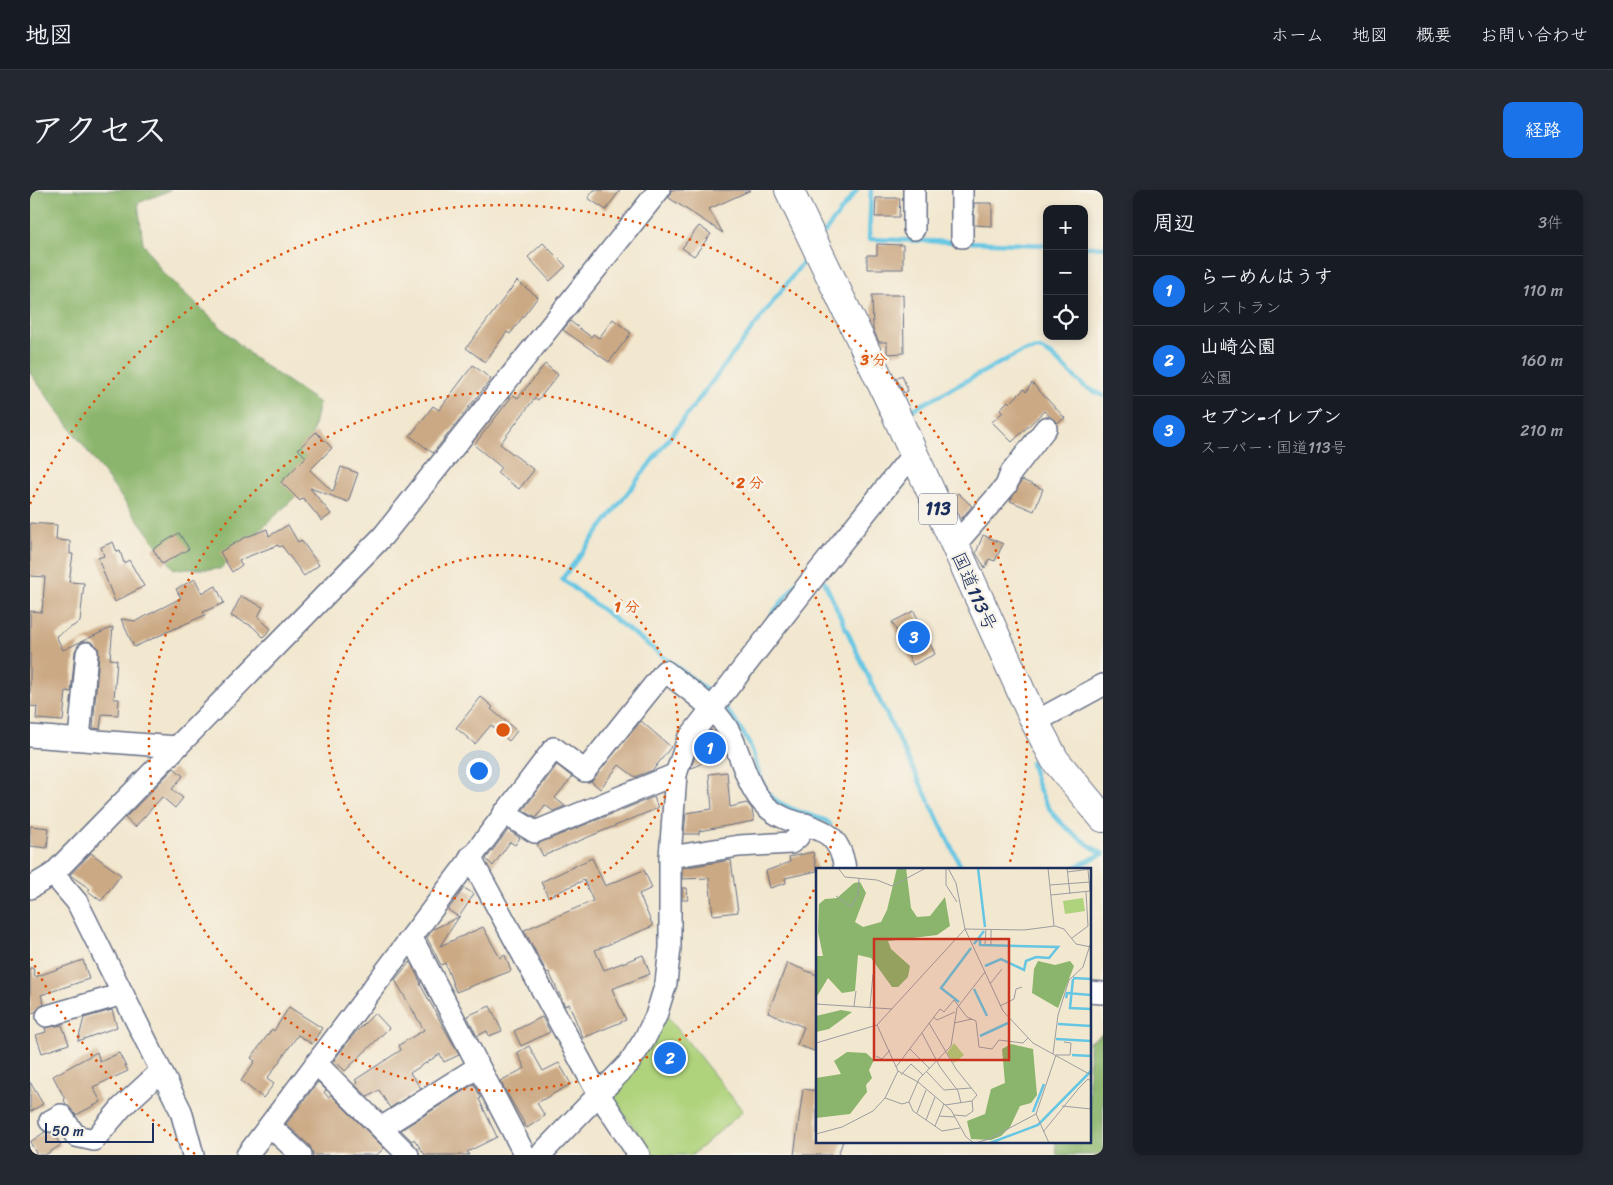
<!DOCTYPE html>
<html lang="ja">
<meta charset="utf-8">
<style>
body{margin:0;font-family:Sriracha,"Klee One",sans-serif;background:#242831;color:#f1f3f6}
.controls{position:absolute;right:15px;top:15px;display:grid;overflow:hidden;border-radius:10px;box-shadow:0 2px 8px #0003}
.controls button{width:45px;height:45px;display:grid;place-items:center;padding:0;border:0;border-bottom:1px solid #363941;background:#171b24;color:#f1f3f6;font:25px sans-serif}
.scale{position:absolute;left:15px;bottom:12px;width:109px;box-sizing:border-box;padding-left:5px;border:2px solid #1b2f5e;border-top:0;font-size:14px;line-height:18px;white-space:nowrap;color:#1b2f5e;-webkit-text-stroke:4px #f7f3e8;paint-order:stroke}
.you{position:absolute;left:448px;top:580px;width:18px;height:18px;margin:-12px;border:4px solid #fff;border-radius:50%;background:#1a73e8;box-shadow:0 0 0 8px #1a73e833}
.badge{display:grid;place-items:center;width:32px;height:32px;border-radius:50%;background:#1a73e8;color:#fff;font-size:16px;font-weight:700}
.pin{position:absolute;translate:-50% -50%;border:2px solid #fff;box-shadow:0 1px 5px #0006}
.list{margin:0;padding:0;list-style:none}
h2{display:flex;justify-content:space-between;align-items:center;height:65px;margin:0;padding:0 20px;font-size:21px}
h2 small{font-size:16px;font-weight:400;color:#9ea1a6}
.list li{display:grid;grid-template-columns:32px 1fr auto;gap:15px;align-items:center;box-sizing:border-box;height:70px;padding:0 20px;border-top:1px solid #363941}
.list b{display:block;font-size:19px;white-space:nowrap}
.list p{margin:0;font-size:16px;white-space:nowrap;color:#9ea1a6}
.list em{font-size:16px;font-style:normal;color:#9ea1a6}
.icon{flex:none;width:28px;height:28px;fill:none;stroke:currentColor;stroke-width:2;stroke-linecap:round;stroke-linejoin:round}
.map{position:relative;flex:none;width:1073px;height:965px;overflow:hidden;border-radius:10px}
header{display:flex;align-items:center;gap:30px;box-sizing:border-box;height:70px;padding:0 25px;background:#171b24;border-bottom:1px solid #363941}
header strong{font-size:24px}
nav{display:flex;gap:28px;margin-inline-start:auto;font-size:18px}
.intro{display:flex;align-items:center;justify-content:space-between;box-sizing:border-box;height:120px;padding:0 30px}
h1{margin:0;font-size:35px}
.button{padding:12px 22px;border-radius:10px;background:#1a73e8;color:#fff;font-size:18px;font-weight:700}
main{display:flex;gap:30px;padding:0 30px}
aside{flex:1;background:#171b24;border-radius:10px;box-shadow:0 2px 8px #0003}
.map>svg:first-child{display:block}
.green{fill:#afd37c;stroke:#65816d}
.forest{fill:#8bb56c;stroke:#537265}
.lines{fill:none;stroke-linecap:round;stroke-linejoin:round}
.stream{stroke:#65c6e3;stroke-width:4.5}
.building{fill:#cba984}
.minor-casing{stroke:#666f86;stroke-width:24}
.highway-casing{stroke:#666f86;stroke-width:30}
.minor{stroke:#fff;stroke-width:21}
.highway{stroke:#fff;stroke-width:28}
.ring{fill:none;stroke:#de5710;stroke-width:2.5;stroke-dasharray:2.5 5}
.labels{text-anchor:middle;stroke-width:5;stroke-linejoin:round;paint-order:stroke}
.shield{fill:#f7f3e8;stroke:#5d6a87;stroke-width:1}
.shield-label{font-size:18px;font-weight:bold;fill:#1b2f5e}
.street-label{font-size:19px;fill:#1b2f5e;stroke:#f7f3e8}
.inset-river{fill:none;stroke:#65c6e3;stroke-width:2.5}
.inset-road{fill:none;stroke:#9c9da2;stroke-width:1}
.view{fill:#c8321e;fill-opacity:0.15;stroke:#c8321e;stroke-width:2.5}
.inset-edge{fill:none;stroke:#1b2f5e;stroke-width:2.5}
.centre{fill:#de5710;stroke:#f7f3e8;stroke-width:2.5}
.ring-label{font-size:15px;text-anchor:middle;font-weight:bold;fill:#de5710;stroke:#f7f3e8;stroke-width:5;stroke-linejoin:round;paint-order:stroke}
</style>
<header>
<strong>地図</strong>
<nav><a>ホーム</a><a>地図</a><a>概要</a><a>お問い合わせ</a></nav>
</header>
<div class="intro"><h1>アクセス</h1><a class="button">経路</a></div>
<main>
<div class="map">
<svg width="1073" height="965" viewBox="0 0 1073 965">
<rect width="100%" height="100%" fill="#f7f3e8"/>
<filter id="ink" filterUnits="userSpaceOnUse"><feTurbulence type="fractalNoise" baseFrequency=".02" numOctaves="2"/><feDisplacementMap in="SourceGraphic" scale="10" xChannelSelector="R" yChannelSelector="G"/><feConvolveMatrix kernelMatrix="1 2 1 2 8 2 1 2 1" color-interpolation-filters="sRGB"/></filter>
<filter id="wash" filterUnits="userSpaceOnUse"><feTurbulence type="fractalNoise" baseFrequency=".0096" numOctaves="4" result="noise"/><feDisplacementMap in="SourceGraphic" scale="20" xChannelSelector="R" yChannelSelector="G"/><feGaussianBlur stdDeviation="1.12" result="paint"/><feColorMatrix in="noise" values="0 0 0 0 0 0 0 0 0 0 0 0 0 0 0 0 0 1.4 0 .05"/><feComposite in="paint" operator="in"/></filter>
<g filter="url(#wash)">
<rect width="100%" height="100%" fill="#f2e7cf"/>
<path class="green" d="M637,826L713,921L662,965H623L583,909Z"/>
<g class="forest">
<path d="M0,0H141L108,13L113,53L133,83L224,168L289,213L269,303L190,379H144L0,183Z"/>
<path d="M1073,844V965H1027L1025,951H1059V852Z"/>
</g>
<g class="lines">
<g class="stream">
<path d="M841,0L839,49L926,52"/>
<path d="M794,43L827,0"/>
<path d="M937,52L1017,55"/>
<path d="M1054,57H1073"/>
<path d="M878,222L981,167L994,161L1010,159L1021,165L1054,196L1073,206"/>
<path d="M794,391L845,501L899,611"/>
<path d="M740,427L769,390"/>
<path d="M683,501L681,503L532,389L777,67"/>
<path d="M694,516C704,529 714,542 721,558C728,574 729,595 742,607C755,619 778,624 795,630L800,634"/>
<path d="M1001,572C1012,621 1031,638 1073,664"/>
<path d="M901,615L932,679"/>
<path d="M1041,679L1072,664"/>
</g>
</g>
<g id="blocks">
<g class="building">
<path d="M564,0H590L576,20L558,8Z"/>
<path d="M641,0H721L679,19L693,43L639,8Z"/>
<path d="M846,8H870L869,27H845Z"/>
<path d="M944,13H962V36L944,35Z"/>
<path d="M669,36L681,44L664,66L652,58Z"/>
<path d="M513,53L536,76L520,91L498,67Z"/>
<path d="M847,54L873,55V79H837V65H847Z"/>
<path d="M487,91L508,107L480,144L477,142L455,172L436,158Z"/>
<path d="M842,105H873L874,163L857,164V152H849L843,139Z"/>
<path d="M583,129L601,143L579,172L533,140L540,131L561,147L563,144L569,148Z"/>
<path d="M515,174L528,185L508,210L505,208L470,254L504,280L489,299L467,283L471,277L444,255L483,205L488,208Z"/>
<path d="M443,175L461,189L403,263L380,246L403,216L409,220Z"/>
<path d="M872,185L878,201L874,203L866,188Z"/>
<path d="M1002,193L1035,228L1027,233L1014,221L982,252L962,232L973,222L970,219L978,211L980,213L994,199L996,202Z"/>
<path d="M286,242L302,258L280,280L303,302L311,277L328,283L318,312L280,298L301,324L292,331L273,308L270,311L251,292L276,267L268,259Z"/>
<path d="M992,290L1013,299L1004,321L980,311Z"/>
<path d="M928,303L942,316L931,329L922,310Z"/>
<path d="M0,333L27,335L26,350L40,351V364H43L39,392L54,393L50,432L26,446L33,460L83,437L80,469L87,470L84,509H89L88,525L72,524L70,539L63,538L69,464L68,457L59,451L51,452L45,461L41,502L36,501L33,531L6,529L7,517L0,516V421L12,422L15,387L0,386Z"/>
<path d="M258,335L268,352L271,350L289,375L274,386L252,356L249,357L248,355L209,370L212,375L202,382L190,362L214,348L237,339L239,346Z"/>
<path d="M149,343L159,359L132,374L123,359Z"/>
<path d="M953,345L973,354L965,371L959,369L955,378L946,363Z"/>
<path d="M83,352L87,362L90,361L94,373L99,370L114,396L85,412L68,368L74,366L71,357Z"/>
<path d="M165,389L172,403L186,396L194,413L173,422L175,425L104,457L91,429L106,431L151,408L146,399Z"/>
<path d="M211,406L233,417L228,427L241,439L233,447L222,436L201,426Z"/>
<path d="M884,421L905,464L883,475L862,432Z"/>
<path d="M451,507L463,517L461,519L487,541L479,551L461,535L445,554L426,538Z"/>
<path d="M611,531L641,557L623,580L605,587L589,575L570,599L561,591Z"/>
<path d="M681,540L686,544L693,559L667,576L661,578L668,557L672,555L670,554Z"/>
<path d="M527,575L542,587L525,608L535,616L523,621L515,615L506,628L493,620Z"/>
<path d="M144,578L153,586L142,599L153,608L145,618L132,607L105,637L95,628Z"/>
<path d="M697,582L700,617L717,613L722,619L724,631L669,641V644H654L656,623L682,619L679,584Z"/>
<path d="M624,607L628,618L513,666L507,654Z"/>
<path d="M0,636L19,638L17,658L0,656Z"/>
<path d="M478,640L490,648L485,655L480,652L463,676L456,669Z"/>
<path d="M783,662L787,681L755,688L756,693L740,698L736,681L760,672L759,667Z"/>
<path d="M61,663L91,685L71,711L58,701L60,699L40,685Z"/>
<path d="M562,668L575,696L614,680L622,698L609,704L623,736L565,760L574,780L613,765L620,784L582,799L596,830L553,848L539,814L535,816L519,782L517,783L494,740L563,711L554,690L518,707L511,692Z"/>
<path d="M701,670L708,722L683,725L679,688L652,689V678Z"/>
<path d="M434,698L444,704L410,756L453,737L470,768L475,765L481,781L426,802L415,773L411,775L397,748L403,739L429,727L418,720Z"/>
<path d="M652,698H657L658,710H652Z"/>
<path d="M53,770L59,789L11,805L14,814L5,822L0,824V778H3L5,787Z"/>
<path d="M380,772L391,793L390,794L429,865L414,872L410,864L380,883L391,898L360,918L349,900L338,907L325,895L328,893L325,890L371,860L369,855L394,840L365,790Z"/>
<path d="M757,773L787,785V862L767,855L774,837L738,823Z"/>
<path d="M460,816L472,841L459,846L457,841L447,846L437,826Z"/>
<path d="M259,817L292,838L282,854L268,845L237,889L244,894L233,908L211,891L225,871L221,868L242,839L244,841Z"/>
<path d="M82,820L87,837L48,851L54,828Z"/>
<path d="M345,823L359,838L315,881L304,870L325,843Z"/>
<path d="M512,827L520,842L491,856L484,841Z"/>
<path d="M32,835L39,854L12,863L6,845L16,842L15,838Z"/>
<path d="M499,856L513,881L529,873L541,894L507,913L515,926L497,938L470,891L495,878L487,863Z"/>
<path d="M67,862L70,872L89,863L98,881L63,897L71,912L46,925L36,914L34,910L35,909L23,886Z"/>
<path d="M0,892L13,914L0,922Z"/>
<path d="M288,892L296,900L294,902L298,907L301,905L354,958L347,965H283L280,956L256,934Z"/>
<path d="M444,894L451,908L449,909L467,947L437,962L439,965H395L384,949L382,951L371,940Z"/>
<path d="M773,899L787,901V951H813L808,965H764Z"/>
<path d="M15,942L23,943L31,955L15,965H7L0,952Z"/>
</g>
</g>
</g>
<g filter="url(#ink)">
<use href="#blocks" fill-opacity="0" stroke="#666f86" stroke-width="1"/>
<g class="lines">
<defs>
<g id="minor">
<path d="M884,0V39"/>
<path d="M932,47V0"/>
<path d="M925,355L976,296L981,283L1016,238"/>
<path d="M1005,532L1073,495"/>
<path d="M0,546L147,557"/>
<path d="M49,549L57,463"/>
<path d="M474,623L505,642L646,584"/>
<path d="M440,667L568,903L609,965"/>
<path d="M640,667L709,656L761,653L768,647L776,634"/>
<path d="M23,684L47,712L151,921L163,965"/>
<path d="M0,698L23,684L353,346L629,0"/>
<path d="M382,748L495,965"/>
<path d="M1059,802L1073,803"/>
<path d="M17,826L93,804"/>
<path d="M287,874L378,965"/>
<path d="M20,931L31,925L46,946L64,950L92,917L131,881"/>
<path d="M240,936L271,965"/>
<path d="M351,938L448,877"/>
<path d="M217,965L524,558L555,581L635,481C657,499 683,515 697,538C712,563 715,597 737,617C767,644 807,624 815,679"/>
<path d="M510,965L599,873L614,850L626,826L636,793L640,758V667L646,584L658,549L788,382L883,264"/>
</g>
<path id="highway" d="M759,0L859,209L1005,532L1025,570L1073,628"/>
</defs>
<use href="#minor" class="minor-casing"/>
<use href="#highway" class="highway-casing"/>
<use href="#minor" class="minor"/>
<use href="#highway" class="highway"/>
</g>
</g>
<g class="ring">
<circle cx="473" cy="540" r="175"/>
<path d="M787 693A349 349 0 1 1 794 676"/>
<path d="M165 964A524 524 0 0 1 0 766M0 314A524 524 0 0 1 979 676"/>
</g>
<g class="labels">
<rect class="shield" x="889" y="303.5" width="38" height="31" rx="4"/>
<g class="shield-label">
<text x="908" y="325">113</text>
</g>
<g class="street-label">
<text transform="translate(945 401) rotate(66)" y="7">国道113号</text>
</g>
</g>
<g transform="translate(786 678)">
<rect width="275" height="275" fill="#f2e7cf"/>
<path d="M267,30L269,43L249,46L247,33ZM138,175L148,187L138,195L131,185Z" fill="#afd37c"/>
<path d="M81,0H90L95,40L101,49L114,48L129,29L134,58L121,67L72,73L75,81L94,98L92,109L82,119H76L55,90L42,87L39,123L26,125L12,110L0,130V88H7L2,64L3,36L9,31L21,30L38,15L44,14L50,25L39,54L47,59L65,54L71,42ZM222,93L239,97L254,93L258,98L242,140L216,125L218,101ZM25,142L36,144L13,161L0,164V148ZM195,176L217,181L221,227L215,235L204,238L194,259L185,268L175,272L155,271L151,253L169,246L175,221L189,215L186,181ZM31,184L50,185L58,192L53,202L56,210L50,217L51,224L34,246L0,250V210L25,206L18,193Z" fill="#8bb56c"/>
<path class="inset-river" d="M162,0L169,59M164,69V77L242,79L233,90L220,89L210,93L208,102L185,91L169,98M158,76L168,63M257,110L275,111M257,111L254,140L275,141M158,121L171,148M250,130L251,125L275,127M143,134L125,120L155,80M242,156L275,158M164,168L192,155M240,171L275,173M256,187L275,188M217,244L228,216M174,275L222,257L275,203"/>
<path class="inset-road" d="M22,0L29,9L61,12L76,18L110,0M130,0V17L141,34M132,0L140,15L149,61L187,143L217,175L275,207M232,0L238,58M251,0L254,26M251,4L275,1M234,17L274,14M235,27L274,23L272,2M20,28L35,39L42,26L43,10M256,70L272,58L270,24M169,76L170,61M175,77V61M174,116L186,101M0,136L76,141M38,138L40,123M184,138L198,131L200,121L206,119M54,139L57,106M117,149L121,152L139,144M113,155L140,201L161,227L156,233L129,237M138,155L156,151M61,157L82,203L102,214L135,242L150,269L158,275M106,165L124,199L142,223L145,235M248,174L255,175L254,187M0,175L61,157L149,61L208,62L239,58L248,61L260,76L275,79M94,181L114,201M237,186L242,147L253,112L267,99L275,74M60,188L66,191L74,182M80,199L124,141L128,144L138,132L151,149L160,153L163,179L176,181L183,172L207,175L212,170M111,204L128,222L155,220M85,207L95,196L107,207M69,230L86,236L93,234M246,238L275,241M101,245L110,222M138,247L150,248L157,243L156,233M123,248L139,249M110,252L119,229M119,258L128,236M144,260L126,263L97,243L93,234L103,211L135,178L141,140L169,104M227,264L263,220L272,211L275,213M0,266L26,259L57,243L69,230L82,203M159,275L173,271L220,246M233,275L220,246L240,187H254"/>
<path class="view" d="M58,71H193V192H58Z"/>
<rect width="275" height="275" class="inset-edge"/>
</g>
<circle cx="473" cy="540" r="8" class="centre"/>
<g class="ring-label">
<text x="844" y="175">3 分</text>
<text x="720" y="298">2 分</text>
<text x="597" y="422">1 分</text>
</g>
</svg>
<div class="controls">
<button>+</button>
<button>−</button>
<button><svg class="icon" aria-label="locate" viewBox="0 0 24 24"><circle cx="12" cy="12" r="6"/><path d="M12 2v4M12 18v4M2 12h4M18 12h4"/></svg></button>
</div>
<div class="scale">50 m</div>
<div class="you"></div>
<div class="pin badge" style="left:680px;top:558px">1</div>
<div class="pin badge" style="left:640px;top:868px">2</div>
<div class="pin badge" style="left:884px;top:447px">3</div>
</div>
<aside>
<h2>周辺<small>3件</small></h2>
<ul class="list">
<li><span class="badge">1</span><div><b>らーめんはうす</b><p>レストラン</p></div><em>110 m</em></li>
<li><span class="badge">2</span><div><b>山崎公園</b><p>公園</p></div><em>160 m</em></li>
<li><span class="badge">3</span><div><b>セブン-イレブン</b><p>スーパー · 国道113号</p></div><em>210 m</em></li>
</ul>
</aside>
</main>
